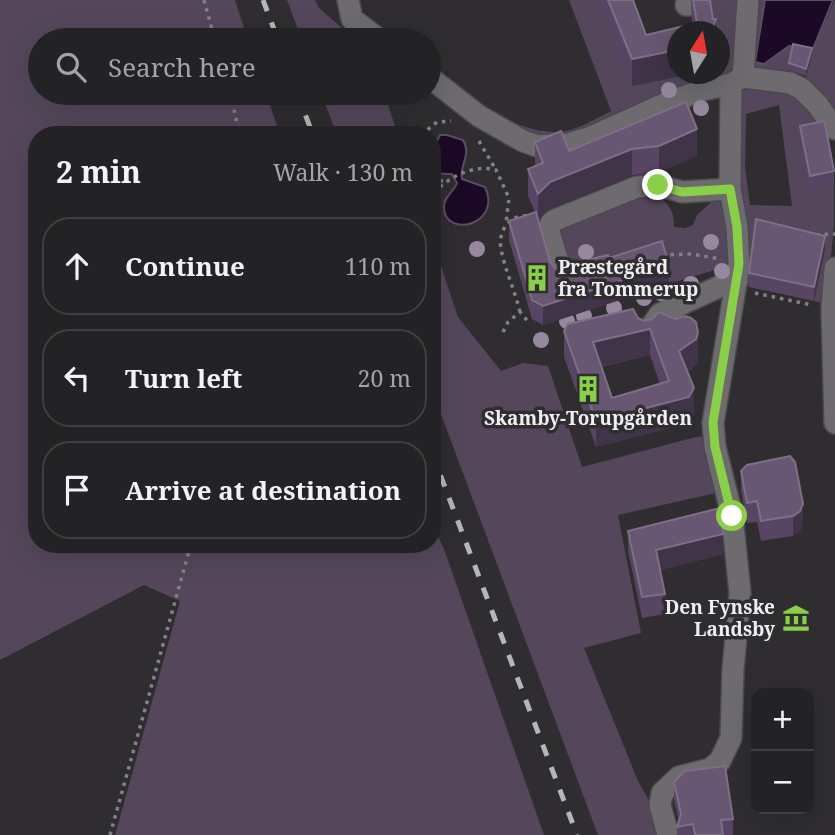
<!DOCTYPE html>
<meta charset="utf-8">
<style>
body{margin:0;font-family:"Noto Serif",serif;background:#2b2a2c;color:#f1f3f6}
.controls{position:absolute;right:21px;bottom:21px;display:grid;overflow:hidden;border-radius:14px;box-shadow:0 7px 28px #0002}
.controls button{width:63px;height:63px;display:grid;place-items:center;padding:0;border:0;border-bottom:2px solid #403f41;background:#232224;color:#f1f3f6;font:35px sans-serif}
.compass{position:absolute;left:667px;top:21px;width:63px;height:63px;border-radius:50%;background:#232224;box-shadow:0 7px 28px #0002;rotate:11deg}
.stop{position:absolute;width:21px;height:21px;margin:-16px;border:5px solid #89cf48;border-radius:50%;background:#fff}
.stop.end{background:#89cf48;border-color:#fff;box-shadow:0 2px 7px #0008}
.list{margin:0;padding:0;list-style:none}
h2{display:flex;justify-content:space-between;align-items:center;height:91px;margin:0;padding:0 28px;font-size:30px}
h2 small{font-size:23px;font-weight:400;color:#a3a4a6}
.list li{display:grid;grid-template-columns:46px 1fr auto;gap:21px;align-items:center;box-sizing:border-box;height:98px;margin:0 14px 14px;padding:0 14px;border:2px solid #403f41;border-radius:28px}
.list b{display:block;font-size:26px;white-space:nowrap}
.list em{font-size:23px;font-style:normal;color:#a3a4a6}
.icon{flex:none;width:38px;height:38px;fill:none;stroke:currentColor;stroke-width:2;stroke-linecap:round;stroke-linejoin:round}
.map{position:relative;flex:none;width:835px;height:835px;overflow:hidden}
.search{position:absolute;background:#232224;box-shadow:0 7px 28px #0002;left:28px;top:28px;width:413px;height:77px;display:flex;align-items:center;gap:18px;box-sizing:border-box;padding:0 24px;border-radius:38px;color:#a3a4a6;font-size:26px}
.panel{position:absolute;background:#232224;box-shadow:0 7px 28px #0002;left:28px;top:126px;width:413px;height:427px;border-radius:28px}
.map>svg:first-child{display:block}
.green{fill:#54475b;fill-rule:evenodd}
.water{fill:#1c0926;stroke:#5b4e63;stroke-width:2}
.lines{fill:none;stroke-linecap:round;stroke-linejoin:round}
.minor-casing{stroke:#4b494c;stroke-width:24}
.path{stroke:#828183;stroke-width:3.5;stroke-dasharray:3.5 5;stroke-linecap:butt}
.minor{stroke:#6e6b6f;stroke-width:21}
.rail{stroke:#b6b5b7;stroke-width:5;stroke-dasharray:12 12;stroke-linecap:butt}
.tree{fill:#96899f}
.wall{fill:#574563;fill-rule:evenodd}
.shaded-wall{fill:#403448}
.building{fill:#685772;stroke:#7d6f86;stroke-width:2;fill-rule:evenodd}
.route{stroke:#89cf48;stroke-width:9}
.labels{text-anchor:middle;stroke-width:7;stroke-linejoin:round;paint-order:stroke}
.poi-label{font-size:19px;font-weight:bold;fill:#efeef0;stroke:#2f2d30;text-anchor:start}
</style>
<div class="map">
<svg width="835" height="835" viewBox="0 0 835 835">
<rect width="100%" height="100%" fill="#2f2d30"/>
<g class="green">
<path d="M0,0H235L248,40H40V93H266L280,135H37V544H432V525L444,549L544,835H115L180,601L144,585L0,660Z"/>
<path d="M287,0H315L319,8L356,40H302Z"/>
<path d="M569,0H599L633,86L690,74H720V32L711,31L706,3L711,0H740C739,22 742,55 729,73L577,137L538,142L429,72V65C466,93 516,139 566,131C581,128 597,118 611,111Z"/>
<path d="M756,0H765L755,57L789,46L813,49L835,0V120L756,72L749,58ZM793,51L811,55L806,78L788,74Z"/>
<path d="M750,87L788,91L824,124L810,189L834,185V226L826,304L814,301L825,250L756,233L744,286L737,189L740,96L743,91ZM779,105L792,206L750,205L745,167L746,114Z"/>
<path d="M321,93H384L398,135H337Z"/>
<path d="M648,191C664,198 675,207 674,227L685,228L693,225L697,215L716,198L726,201L733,268L724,267L669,284L660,253L569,275L555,225Z"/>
<path d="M432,239L458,317L501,371L523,363L548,366L582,467L696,437L705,436L716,493L618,515L641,633L584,648L638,781L652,806L660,835H598L432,390Z"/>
</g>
<g class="water">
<path d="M765,0H833L813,49L789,46L764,64L755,62Z"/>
<path d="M440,135H447L463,140C472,155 459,165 462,179L485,187C503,225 444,239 444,207C444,196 454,192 457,183L452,174C447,174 439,175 435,170C426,161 435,144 440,135Z"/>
</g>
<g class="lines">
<defs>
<g id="minor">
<path d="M348,0L352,19L380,40"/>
<path d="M686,5H689"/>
<path d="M429,77L479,116L523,141L537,146L568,144L591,137L664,104L703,90L731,84L743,77L790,83L802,89L817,104L835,129"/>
<path d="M743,77L748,0"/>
<path d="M835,268L832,309L835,423"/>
<path d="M563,277L549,232L551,223L555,220L637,187L658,185L682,192L730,189"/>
<path d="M646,334L660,314L725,284L737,281"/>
<path d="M668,835L660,805L662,793L679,777L710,769L720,761L731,738L733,669L740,593L732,515L715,447L713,423L739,264L737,227L730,189L731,84"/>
</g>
</defs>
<use href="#minor" class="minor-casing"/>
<g class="path">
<path d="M204,0L215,40"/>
<path d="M230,93L240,135"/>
<path d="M421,135L437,122L451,121"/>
<path d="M479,141L496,170"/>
<path d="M432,180L443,181"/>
<path d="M434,193C448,177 474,164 496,170L509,198L506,223"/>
<path d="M816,235L835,234"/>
<path d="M662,255L691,254L720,259"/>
<path d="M755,293L812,305"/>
<path d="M520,312C515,291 505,270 501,249C498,231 509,214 528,216"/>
<path d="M503,332L508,322L520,312L530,324"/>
<path d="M110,835L191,544"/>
</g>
<use href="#minor" class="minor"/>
<g class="rail">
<path d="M263,0L278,40"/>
<path d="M297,93L313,135"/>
<path d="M432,453L577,835"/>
</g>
</g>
<g class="tree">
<circle cx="669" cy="90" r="8"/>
<circle cx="701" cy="108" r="8"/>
<circle cx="711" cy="242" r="8"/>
<circle cx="477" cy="249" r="8"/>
<circle cx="586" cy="252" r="8"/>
<circle cx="722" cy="271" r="8"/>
<circle cx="691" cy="284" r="8"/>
<circle cx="661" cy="293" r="8"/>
<circle cx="644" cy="298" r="8"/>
<circle cx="614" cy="308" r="8"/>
<circle cx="584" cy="316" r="8"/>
<circle cx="567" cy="321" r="8"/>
<circle cx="541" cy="340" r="8"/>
</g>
<g class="wall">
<path d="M599,0H633L646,35L692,24L691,0H710L716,32H677V74H690L632,86L601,10Z"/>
<path d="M812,55L806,76L789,70V63Z"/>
<path d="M686,102L697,156L659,172L632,175L550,208L538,220L550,262L555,268L561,271L568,270L609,258L669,284L543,325L532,319L509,240V221L535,212L528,196V169L535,167V142L569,151Z"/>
<path d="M800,126L834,171V185L810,190L800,140Z"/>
<path d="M825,250L814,301L749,287V273Z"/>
<path d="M638,318L644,321L698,360L696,365L688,371L694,414L689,423L596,447L564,357V331ZM650,355L660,384L612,398L601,367Z"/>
<path d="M741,471L803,524L800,531L793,536L761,541L757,522L747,523L741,491Z"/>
<path d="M628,531L723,554L660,570L665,594V614L642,618L628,551Z"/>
<path d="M674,782L733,819V835H677V827L679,821L674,800Z"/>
</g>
<g class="shaded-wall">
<path d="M716,19V32H711V29Z"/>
<path d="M812,48V55L806,76V69Z"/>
<path d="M677,50V74H690L632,86V59Z"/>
<path d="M701,74H708V76L701,77Z"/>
<path d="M697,129V156L659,172V146Z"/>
<path d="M632,149V175L550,208L538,220V194L550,182Z"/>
<path d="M825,236V250L814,301V287Z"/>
<path d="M669,265V284L543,325V306Z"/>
<path d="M650,329V355L593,368V342Z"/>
<path d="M698,333V360L696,365L679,377V351Z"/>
<path d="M694,388V414L689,423L596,447V421Z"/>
<path d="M803,504V524L800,531L793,536V516Z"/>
<path d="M723,534V554L656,571V550Z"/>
</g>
<g class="building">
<path d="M608,0H633L646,35L697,23L693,0H710L713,19H716L711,32H677V50L632,59Z"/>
<path d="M793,44L812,48L806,69L789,63Z"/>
<path d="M686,102L697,129L659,146L632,149L550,182L538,194L528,169L543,163L535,142L561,131L569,151Z"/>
<path d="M823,121L825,124L834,171L810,176L800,126Z"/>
<path d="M536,212L550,262L555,268L561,271L568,270L575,263L608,255L609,258L662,241L669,265L543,306L532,300L509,221Z"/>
<path d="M756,219L825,236L814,287L749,273Z"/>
<path d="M633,309L638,318L644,321L652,319L659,312L675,319L685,316L691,318L696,322L698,333L696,339L679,351L694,388L689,397L596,421L564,331L568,324ZM650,329L669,381L612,398L593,342Z"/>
<path d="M790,456L795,462L803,504L800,511L793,516L761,521L757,501L747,503L741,471L747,465Z"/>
<path d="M720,508L723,534L656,550L665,594L642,597L628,531Z"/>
<path d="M725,766L733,819L721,820L723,835H695L693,824L677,827L681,814L674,782L685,771Z"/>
</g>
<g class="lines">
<path class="route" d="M658,185L682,192L730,189L737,227L739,264L713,422L715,447L732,516"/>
</g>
<defs>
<symbol id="building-bare" viewBox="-9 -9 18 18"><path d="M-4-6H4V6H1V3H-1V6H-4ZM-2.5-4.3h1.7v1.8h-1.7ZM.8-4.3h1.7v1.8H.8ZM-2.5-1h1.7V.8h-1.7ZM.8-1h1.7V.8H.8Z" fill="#89cf48" stroke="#2f2d30" stroke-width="2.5" paint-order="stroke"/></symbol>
<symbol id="museum-bare" viewBox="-9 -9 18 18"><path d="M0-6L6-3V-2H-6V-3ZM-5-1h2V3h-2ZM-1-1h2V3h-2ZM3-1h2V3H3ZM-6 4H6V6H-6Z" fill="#89cf48" stroke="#2f2d30" stroke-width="2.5" paint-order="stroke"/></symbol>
</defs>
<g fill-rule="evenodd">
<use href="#building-bare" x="518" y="259" width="38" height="38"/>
<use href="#building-bare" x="569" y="370" width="38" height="38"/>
<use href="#museum-bare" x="777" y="599" width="38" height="38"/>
</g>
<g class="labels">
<g class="poi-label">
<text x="558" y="274">Præstegård<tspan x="558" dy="22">fra Tommerup</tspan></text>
<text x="588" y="425" text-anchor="middle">Skamby-Torupgården</text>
<text x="775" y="614" text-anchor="end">Den Fynske<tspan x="775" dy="22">Landsby</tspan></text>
</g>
</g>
</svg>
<div class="controls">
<button>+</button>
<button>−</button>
</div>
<svg class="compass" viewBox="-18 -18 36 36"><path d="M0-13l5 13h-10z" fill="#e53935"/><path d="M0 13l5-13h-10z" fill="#a3a4a6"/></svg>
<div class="stop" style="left:732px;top:516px"></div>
<div class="stop end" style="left:658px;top:185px"></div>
<div class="search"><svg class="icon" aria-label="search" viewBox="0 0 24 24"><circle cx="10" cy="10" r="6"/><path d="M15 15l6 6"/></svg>Search here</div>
<section class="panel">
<h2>2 min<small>Walk · 130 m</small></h2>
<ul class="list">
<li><svg class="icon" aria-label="ahead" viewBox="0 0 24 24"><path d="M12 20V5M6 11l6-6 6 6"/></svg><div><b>Continue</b></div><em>110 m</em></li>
<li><svg class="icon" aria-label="left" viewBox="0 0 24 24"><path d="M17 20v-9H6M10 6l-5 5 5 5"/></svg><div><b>Turn left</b></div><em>20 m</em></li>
<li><svg class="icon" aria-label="arrive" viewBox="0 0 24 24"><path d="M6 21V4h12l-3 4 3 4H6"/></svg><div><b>Arrive at destination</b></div></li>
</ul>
</section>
</div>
